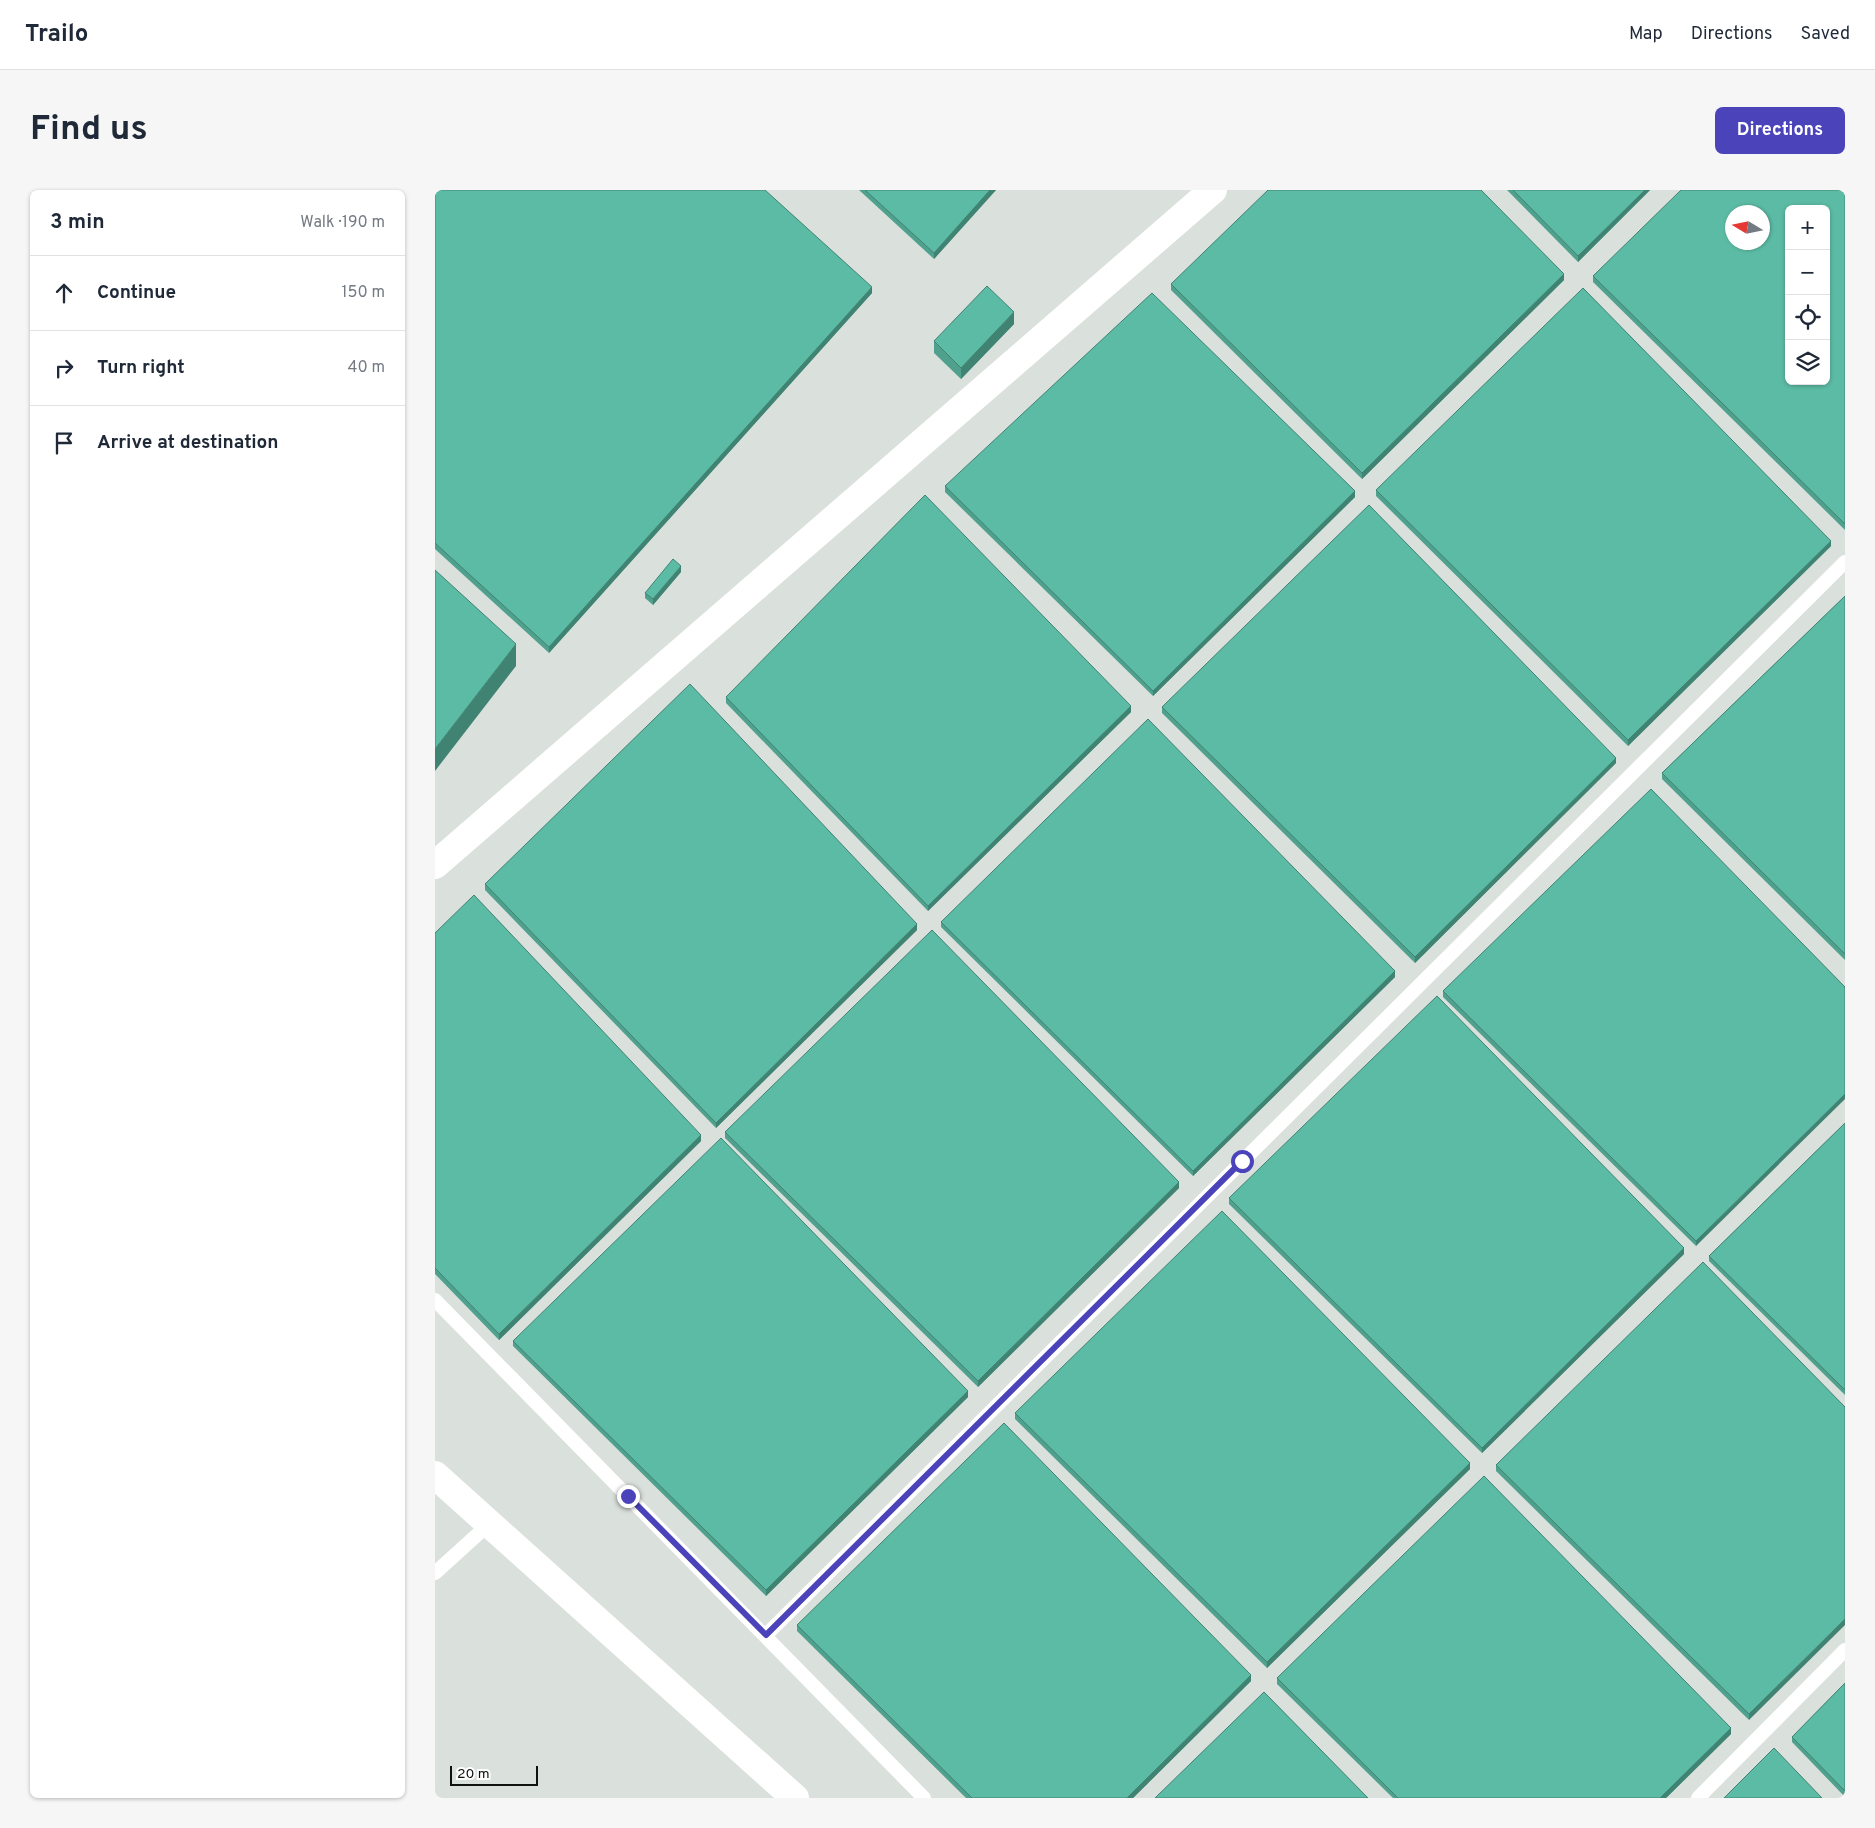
<!DOCTYPE html>
<meta charset="utf-8">
<style>
body{margin:0;font-family:Overpass,sans-serif;background:#f6f6f7;color:#1f2937}
.controls{position:absolute;right:15px;top:15px;display:grid;overflow:hidden;border-radius:8px;box-shadow:0 1px 4px #0004}
.controls button{width:45px;height:45px;display:grid;place-items:center;padding:0;border:0;border-bottom:1px solid #e0e1e3;background:#fff;color:#1f2937;font:25px sans-serif}
.compass{position:absolute;left:1290px;top:15px;width:45px;height:45px;border-radius:50%;background:#fff;box-shadow:0 1px 4px #0004;rotate:280deg}
.scale{position:absolute;left:15px;bottom:12px;width:88px;box-sizing:border-box;padding-left:5px;border:2px solid #101211;border-top:0;font-size:14px;line-height:18px;white-space:nowrap;color:#101211;-webkit-text-stroke:4px #fff;paint-order:stroke}
.stop{position:absolute;width:15px;height:15px;margin:-11px;border:4px solid #4a43b9;border-radius:50%;background:#fff}
.stop.end{background:#4a43b9;border-color:#fff;box-shadow:0 1px 5px #0008}
.list{margin:0;padding:0;list-style:none}
h2{display:flex;justify-content:space-between;align-items:center;height:65px;margin:0;padding:0 20px;font-size:21px}
h2 small{font-size:16px;font-weight:400;color:#747a83}
.list li{display:grid;grid-template-columns:32px 1fr auto;gap:15px;align-items:center;box-sizing:border-box;height:75px;padding:0 20px;border-top:1px solid #e0e1e3}
.list b{display:block;font-size:19px;white-space:nowrap}
.list em{font-size:16px;font-style:normal;color:#747a83}
.icon{flex:none;width:28px;height:28px;fill:none;stroke:currentColor;stroke-width:2;stroke-linecap:round;stroke-linejoin:round}
.map{position:relative;flex:none;width:1410px;height:1608px;overflow:hidden;border-radius:8px}
header{display:flex;align-items:center;gap:30px;box-sizing:border-box;height:70px;padding:0 25px;background:#fff;border-bottom:1px solid #e0e1e3}
header strong{font-size:24px}
nav{display:flex;gap:28px;margin-inline-start:auto;font-size:18px}
.intro{display:flex;align-items:center;justify-content:space-between;box-sizing:border-box;height:120px;padding:0 30px}
h1{margin:0;font-size:35px}
.button{padding:12px 22px;border-radius:8px;background:#4a43b9;color:#fff;font-size:18px;font-weight:700}
main{display:flex;gap:30px;padding:0 30px}
aside{flex:1;background:#fff;border-radius:8px;box-shadow:0 1px 4px #0004}
.map>svg:first-child{display:block}
.lines{fill:none;stroke-linecap:round;stroke-linejoin:round}
.service{stroke:#fff;stroke-width:14}
.minor{stroke:#fff;stroke-width:28}
.wall{fill:#4fa18d}
.shaded-wall{fill:#408373}
.building{fill:#5cbba4;stroke:#408373;fill-rule:evenodd}
.route{stroke:#4a43b9;stroke-width:6}
</style>
<header>
<strong>Trailo</strong>
<nav><a>Map</a><a>Directions</a><a>Saved</a></nav>
</header>
<div class="intro"><h1>Find us</h1><a class="button">Directions</a></div>
<main>
<aside>
<h2>3 min<small>Walk · 190 m</small></h2>
<ul class="list">
<li><svg class="icon" aria-label="ahead" viewBox="0 0 24 24"><path d="M12 20V5M6 11l6-6 6 6"/></svg><div><b>Continue</b></div><em>150 m</em></li>
<li><svg class="icon" aria-label="right" viewBox="0 0 24 24"><path d="M7 20v-9h11M14 6l5 5-5 5"/></svg><div><b>Turn right</b></div><em>40 m</em></li>
<li><svg class="icon" aria-label="arrive" viewBox="0 0 24 24"><path d="M6 21V4h12l-3 4 3 4H6"/></svg><div><b>Arrive at destination</b></div></li>
</ul>
</aside>
<div class="map">
<svg width="1410" height="1608" viewBox="0 0 1410 1608">
<rect width="100%" height="100%" fill="#dae0db"/>
<g class="lines">
<g class="service">
<path d="M0,1110L489,1608"/>
<path d="M0,1383L54,1334"/>
<path d="M331,1445L1410,372"/>
<path d="M1263,1608L1410,1460"/>
</g>
<g class="minor">
<path d="M0,675L778,0"/>
<path d="M0,1285L360,1608"/>
</g>
</g>
<g class="wall">
<path d="M0,0L437,103L114,463L0,359Z"/>
<path d="M424,0H561L499,69Z"/>
<path d="M1072,0H1215L1143,72Z"/>
<path d="M1410,0V340L1158,92V86Z"/>
<path d="M1129,90L927,289L736,100V94Z"/>
<path d="M579,134L526,189L499,163V151Z"/>
<path d="M510,296L920,307L718,506L510,302Z"/>
<path d="M941,300L1396,356L1193,556L941,306Z"/>
<path d="M246,382L218,415L210,408V403Z"/>
<path d="M1410,406V770L1227,589V583Z"/>
<path d="M291,507L696,522L493,721L291,513Z"/>
<path d="M727,517L1181,573L980,773L727,523Z"/>
<path d="M50,694L482,740L281,938L50,700Z"/>
<path d="M506,732L960,787L758,986L506,737Z"/>
<path d="M0,743L266,951L64,1150L0,1084Z"/>
<path d="M1410,797L1261,1056L1008,807V801Z"/>
<path d="M1410,933V1205L1274,1071V1066Z"/>
<path d="M290,942L744,998L543,1197L290,948Z"/>
<path d="M794,1008L1249,1064L1047,1263L794,1014Z"/>
<path d="M78,1151L533,1207L331,1406L78,1156Z"/>
<path d="M1410,1217L1314,1530L1061,1281V1275Z"/>
<path d="M580,1223L1035,1279L832,1478L580,1229Z"/>
<path d="M362,1435L816,1491L698,1608H531L362,1441Z"/>
<path d="M842,1488L1296,1544L1231,1608H958L842,1494Z"/>
<path d="M1410,1493V1607L1357,1552V1547Z"/>
</g>
<g class="shaded-wall">
<path d="M555,0H561L499,69V63Z"/>
<path d="M1210,0H1215L1143,72V66Z"/>
<path d="M1129,84V90L927,289V283Z"/>
<path d="M437,97V103L114,463V457Z"/>
<path d="M579,122V134L526,189V178Z"/>
<path d="M920,301V307L718,506V501Z"/>
<path d="M1396,351V356L1193,556V550Z"/>
<path d="M246,376V382L218,415V409Z"/>
<path d="M81,454V476L0,581V559Z"/>
<path d="M696,516V522L493,721V716Z"/>
<path d="M1181,568V573L980,773V767Z"/>
<path d="M482,734V740L281,938V933Z"/>
<path d="M960,781V787L758,986V981Z"/>
<path d="M1410,904V909L1261,1056V1051Z"/>
<path d="M266,945V951L64,1150V1144Z"/>
<path d="M744,992V998L543,1197V1191Z"/>
<path d="M1249,1058V1064L1047,1263V1258Z"/>
<path d="M533,1201V1207L331,1406V1400Z"/>
<path d="M1035,1273V1279L832,1478V1472Z"/>
<path d="M1410,1429V1435L1314,1530V1524Z"/>
<path d="M816,1485V1491L698,1608H692Z"/>
<path d="M1296,1538V1544L1231,1608H1225Z"/>
</g>
<g class="building">
<path d="M0,0H330L437,97L114,457L0,353Z"/>
<path d="M430,0H555L499,63Z"/>
<path d="M833,0H1046L1129,84L927,283L736,94Z"/>
<path d="M1078,0H1210L1143,66Z"/>
<path d="M1246,0H1410V334L1158,86ZM1354,19H1391V191H1354ZM1298,22H1328V52H1298Z"/>
<path d="M552,96L579,122L526,178L499,151Z"/>
<path d="M1148,98L1396,351L1193,550L941,300Z"/>
<path d="M717,103L920,301L718,501L510,296Z"/>
<path d="M490,305L696,516L493,716L291,507Z"/>
<path d="M934,315L1181,568L980,767L727,517Z"/>
<path d="M238,369L246,376L218,409L210,403Z"/>
<path d="M0,380L81,454L0,559Z"/>
<path d="M1410,406V764L1227,583Z"/>
<path d="M255,494L482,734L281,933L50,694Z"/>
<path d="M713,529L960,781L758,981L506,732Z"/>
<path d="M1216,599L1410,797V904L1261,1051L1008,801Z"/>
<path d="M39,705L266,945L64,1144L0,1078V743Z"/>
<path d="M497,740L744,992L543,1191L290,942Z"/>
<path d="M1002,806L1249,1058L1047,1258L794,1008Z"/>
<path d="M1410,933V1200L1274,1066Z"/>
<path d="M286,948L533,1201L331,1400L78,1151Z"/>
<path d="M787,1021L1035,1273L832,1472L580,1223Z"/>
<path d="M1268,1072L1410,1217V1429L1314,1524L1061,1275Z"/>
<path d="M569,1233L816,1485L692,1608H537L362,1435Z"/>
<path d="M1049,1286L1296,1538L1225,1608H963L842,1488Z"/>
<path d="M1410,1493V1601L1357,1547Z"/>
<path d="M829,1502L933,1608H720Z"/>
<path d="M1339,1558L1387,1608H1289Z"/>
</g>
<g class="lines">
<path class="route" d="M193,1306L331,1445L807,971"/>
</g>
</svg>
<div class="controls">
<button>+</button>
<button>−</button>
<button><svg class="icon" aria-label="locate" viewBox="0 0 24 24"><circle cx="12" cy="12" r="6"/><path d="M12 2v4M12 18v4M2 12h4M18 12h4"/></svg></button>
<button><svg class="icon" aria-label="layers" viewBox="0 0 24 24"><path d="M12 4l9 5-9 5-9-5zM3 14l9 5 9-5"/></svg></button>
</div>
<svg class="compass" viewBox="-18 -18 36 36"><path d="M0-13l5 13h-10z" fill="#e53935"/><path d="M0 13l5-13h-10z" fill="#747a83"/></svg>
<div class="scale">20 m</div>
<div class="stop" style="left:807px;top:971px"></div>
<div class="stop end" style="left:193px;top:1306px"></div>
</div>
</main>
